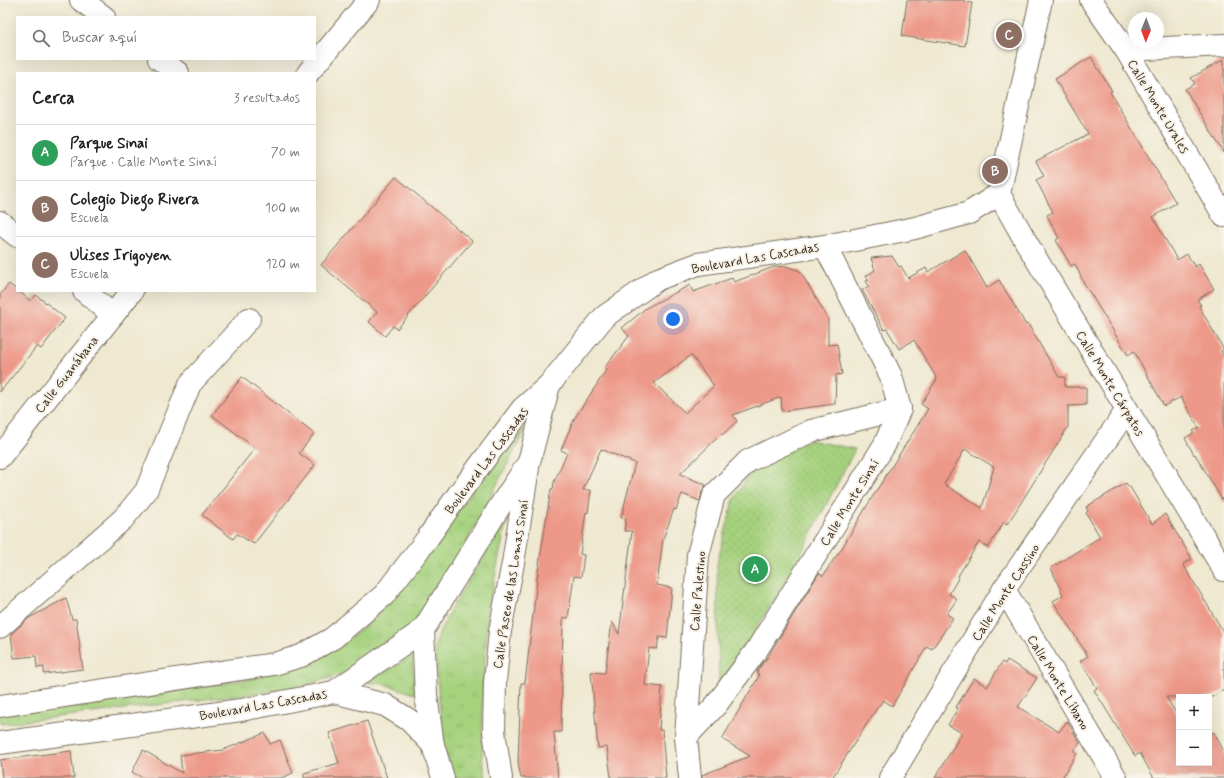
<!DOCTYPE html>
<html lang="es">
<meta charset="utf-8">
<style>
body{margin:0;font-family:Mynerve,sans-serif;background:#f6f6f6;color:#222}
.controls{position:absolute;right:12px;bottom:12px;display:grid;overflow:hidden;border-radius:0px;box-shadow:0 4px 16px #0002}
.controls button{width:36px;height:36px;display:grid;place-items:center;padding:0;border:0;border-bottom:1px solid #e0e0e0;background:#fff;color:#222;font:20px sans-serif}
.compass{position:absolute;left:1128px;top:12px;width:36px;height:36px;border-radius:50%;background:#fff;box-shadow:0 4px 16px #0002;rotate:181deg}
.you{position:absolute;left:673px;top:319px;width:14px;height:14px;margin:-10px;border:3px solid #fff;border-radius:50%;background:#1a73e8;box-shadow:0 0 0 6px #1a73e833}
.badge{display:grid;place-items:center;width:26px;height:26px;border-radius:50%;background:#2563eb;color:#fff;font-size:13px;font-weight:700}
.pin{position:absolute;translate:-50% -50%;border:2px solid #fff;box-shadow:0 1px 4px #0006}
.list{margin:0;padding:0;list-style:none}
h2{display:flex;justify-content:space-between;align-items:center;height:52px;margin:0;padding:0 16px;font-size:17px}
h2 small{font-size:13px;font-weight:400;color:#767676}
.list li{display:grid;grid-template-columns:26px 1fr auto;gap:12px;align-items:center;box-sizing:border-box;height:56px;padding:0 16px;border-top:1px solid #e0e0e0}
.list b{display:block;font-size:15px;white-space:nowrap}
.list p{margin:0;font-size:13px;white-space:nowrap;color:#767676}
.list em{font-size:13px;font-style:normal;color:#767676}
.icon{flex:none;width:22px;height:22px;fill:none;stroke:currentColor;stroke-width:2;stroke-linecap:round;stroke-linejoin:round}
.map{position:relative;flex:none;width:1224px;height:778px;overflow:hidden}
.search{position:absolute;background:#fff;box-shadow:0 4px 16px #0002;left:16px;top:16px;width:300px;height:44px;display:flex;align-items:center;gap:10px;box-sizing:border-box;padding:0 14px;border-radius:0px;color:#767676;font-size:15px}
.panel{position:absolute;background:#fff;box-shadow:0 4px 16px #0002;left:16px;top:72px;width:300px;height:220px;border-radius:0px}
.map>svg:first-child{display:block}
.grass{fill:url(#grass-tufts);stroke:#707e4e}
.park{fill:url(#park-dots);stroke:#707e4e}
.building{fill:#ed9888;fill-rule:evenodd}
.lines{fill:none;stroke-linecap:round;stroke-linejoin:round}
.minor-casing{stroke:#7a6d5d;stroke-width:24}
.minor{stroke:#fff;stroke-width:22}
.labels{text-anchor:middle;stroke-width:4;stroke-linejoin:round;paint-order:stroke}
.street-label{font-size:13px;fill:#3b2a1e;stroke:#f7f3e8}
</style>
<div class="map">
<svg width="1224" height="778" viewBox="0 0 1224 778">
<defs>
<pattern id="grass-tufts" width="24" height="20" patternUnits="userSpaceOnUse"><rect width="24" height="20" fill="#a6d27e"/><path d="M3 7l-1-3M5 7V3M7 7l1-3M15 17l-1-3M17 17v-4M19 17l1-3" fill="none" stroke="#90b46c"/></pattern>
<pattern id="park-dots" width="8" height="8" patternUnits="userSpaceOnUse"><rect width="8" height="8" fill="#a6d27e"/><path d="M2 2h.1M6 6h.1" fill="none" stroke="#90b46c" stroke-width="1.8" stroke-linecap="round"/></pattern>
</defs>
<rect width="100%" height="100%" fill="#f7f3e8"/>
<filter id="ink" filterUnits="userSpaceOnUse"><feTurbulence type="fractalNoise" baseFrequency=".025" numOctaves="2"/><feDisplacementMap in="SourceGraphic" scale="8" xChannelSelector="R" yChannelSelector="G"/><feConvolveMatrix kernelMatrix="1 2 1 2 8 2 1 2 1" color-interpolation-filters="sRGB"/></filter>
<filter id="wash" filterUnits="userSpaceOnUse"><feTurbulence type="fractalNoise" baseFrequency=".012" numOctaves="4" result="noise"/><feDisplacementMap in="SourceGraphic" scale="16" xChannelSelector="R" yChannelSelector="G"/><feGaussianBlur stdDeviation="0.9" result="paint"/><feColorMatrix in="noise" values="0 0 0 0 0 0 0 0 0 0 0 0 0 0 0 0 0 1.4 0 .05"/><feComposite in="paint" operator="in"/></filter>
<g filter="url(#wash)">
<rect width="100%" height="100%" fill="#efe9d1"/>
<g class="grass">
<path d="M528,425L460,555L417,621L347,672L330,678L290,689L0,724V714L227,683L256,678L337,648L364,627L391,599L490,467Z"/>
<path d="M507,518L488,611L483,689L482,757L486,778H455L444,748L434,648L441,629L451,609Z"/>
<path d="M412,653L415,694L384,684L363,682L400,664Z"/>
</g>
<path class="park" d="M809,440L855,449L790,575L719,687L717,563L734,499L753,468Z"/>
<g id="blocks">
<g class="building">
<path d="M907,0H964V2L972,3L965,46L902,36Z"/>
<path d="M1091,57L1112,91L1110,92L1176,203L1153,217L1177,260L1187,254L1195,267L1199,264L1214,289L1197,300L1201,305L1199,306L1224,350L1221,351L1224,357V503L1195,454L1194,455L1185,438L1194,433L1193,431L1199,428L1181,397L1164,406L1134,351L1128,355L1084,283L1075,264L1071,266L1056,240L1059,238L1047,215L1053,212L1036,180L1044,176L1036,161L1088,134L1055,79Z"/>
<path d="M1224,59V153L1185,89L1195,84L1191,78Z"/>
<path d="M396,177L472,241L397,329L393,326L385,336L369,322L377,312L321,265Z"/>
<path d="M965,250L987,288L999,280L1026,325L1028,324L1059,377H1065V387H1086V405L1068,406V427L1017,509L1007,524L1004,522L988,548L979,542L958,576L959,577L949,594L957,599L947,614L953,618L932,649L927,646L892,706L883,700L880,705H879L832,778H702V775L750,756L722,739L759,676L757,671L767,658L819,573L823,576L834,559L841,550L868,504L928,409L921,404L937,379L914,340L899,349L887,329L884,330L862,290L869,286L866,281L869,280L866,276L875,270L871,258L892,256L899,267L901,266L908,278L926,268L928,272ZM965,449L994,467L982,508L944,484Z"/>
<path d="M786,266L800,271L828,319V345L837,344L842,374L836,375L835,404L782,411L781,397L733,415L737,421L722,435L721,434L680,474L706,485L702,491L700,501L682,494L676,510L674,509L663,539L657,585L672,588L667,638L659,637L657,649L649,648L645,685L662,687L659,730H662L666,778H611L607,747L598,748L591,672L605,673L612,622L619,634L632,531H624L626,518H621L635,463L601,449L583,490H591L588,513L586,512L580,554L584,555L581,577L574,576L568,618H563L561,732H554L558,778H521L518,763L521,683H525L538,571L551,489H553L554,482L567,453L561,450L574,419L607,369L605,367L629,336L622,328L646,308L690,285L693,292L732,278L734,282L774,267ZM691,355L714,386L685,413L654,383Z"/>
<path d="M9,284L31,301L36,295L65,318L41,349L37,346L0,392V295Z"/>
<path d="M242,377L314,434L299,453L315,465L254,544L237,534L233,539L202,515L255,448L212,415Z"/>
<path d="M1126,483L1129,487H1130L1152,524L1165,514L1192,559L1183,564L1224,633V690L1212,697H1166L1179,718V763H1209V736L1214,732L1224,752V778H1154L1140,753L1135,756L1094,690L1097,688L1080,661L1088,656L1053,601L1063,595L1051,568L1100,537L1086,513L1088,511L1086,507Z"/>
<path d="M66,598L72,619H76L83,669L44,674V667L37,668L36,656L14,658L11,634L29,618Z"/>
<path d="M1007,660L1037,678L1018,707L1059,732L1067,721L1080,743L1074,751L1077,753L1062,778H935L962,733L948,725L958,708L956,707L974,678L987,687L1002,662L1005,664Z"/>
<path d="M367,721L387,778H304V773L339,763L329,733Z"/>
<path d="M265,733L270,744L280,740L293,773L281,778H143L132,772L143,750L182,773L180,755L223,750Z"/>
<path d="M71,751L74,778H2L0,760Z"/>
</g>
</g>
</g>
<g filter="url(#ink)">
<use href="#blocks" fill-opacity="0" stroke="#7a6d5d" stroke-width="1"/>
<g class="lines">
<defs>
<g id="minor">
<path d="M81,0L104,17"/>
<path d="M1091,0L1126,50L1224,216"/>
<path d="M1126,50L1224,45"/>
<path d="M159,59L178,73"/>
<path d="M308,73L369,0"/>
<path d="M999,194L1029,247L1224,570"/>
<path d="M999,194L1041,0"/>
<path d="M0,222L17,236"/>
<path d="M84,291L113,315"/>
<path d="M0,457L132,291"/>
<path d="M1004,589L1116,778"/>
<path d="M0,627L123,519L146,491L190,384L249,319"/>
<path d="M423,630L426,695L433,745L443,778"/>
<path d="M334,692L385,705L409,720L433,745"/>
<path d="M0,706L274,664L301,656L333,638L384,595L427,539L460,492L522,409L549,385L604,317L658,279L698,264L825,246L915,228L969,213L999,194"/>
<path d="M686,737L716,705L756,651L885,444L900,409L891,376L825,246"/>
<path d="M0,743L241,710L334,692L423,630L500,506L529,462L549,385"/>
<path d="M501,778L494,731L495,682L500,631L513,563L528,468"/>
<path d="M690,778L686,737L698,555L714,495L748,461L811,431L900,409"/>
<path d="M890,778L1004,589L1127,410"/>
</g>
</defs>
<use href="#minor" class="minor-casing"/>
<use href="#minor" class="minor"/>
</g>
</g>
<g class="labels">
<g class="street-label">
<text transform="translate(1159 106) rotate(59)" y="5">Calle Monte Urales</text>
<text transform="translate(755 257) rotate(-10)" y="5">Boulevard Las Cascadas</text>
<text transform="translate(66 374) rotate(-52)" y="5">Calle Guanábana</text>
<text transform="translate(1111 383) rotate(59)" y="5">Calle Monte Cárpatos</text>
<text transform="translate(486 460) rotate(-53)" y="5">Boulevard Las Cascadas</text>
<text transform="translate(849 502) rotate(-58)" y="5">Calle Monte Sinaí</text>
<text transform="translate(510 584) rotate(-81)" y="5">Calle Paseo de las Lomas Sinaí</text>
<text transform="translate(697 591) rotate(-85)" y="5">Calle Palestino</text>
<text transform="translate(1005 592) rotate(-57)" y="5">Calle Monte Cassino</text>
<text transform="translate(1059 682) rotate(59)" y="5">Calle Monte Líbano</text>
<text transform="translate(263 704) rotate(-10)" y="5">Boulevard Las Cascadas</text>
</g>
</g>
</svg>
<div class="controls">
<button>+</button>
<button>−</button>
</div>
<svg class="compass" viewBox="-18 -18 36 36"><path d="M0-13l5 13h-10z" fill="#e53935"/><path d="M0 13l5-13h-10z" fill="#767676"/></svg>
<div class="you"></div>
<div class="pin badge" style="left:755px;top:569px;background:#2e9e5b">A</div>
<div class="pin badge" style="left:995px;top:171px;background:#8d6e63">B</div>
<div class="pin badge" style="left:1009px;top:35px;background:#8d6e63">C</div>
<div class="search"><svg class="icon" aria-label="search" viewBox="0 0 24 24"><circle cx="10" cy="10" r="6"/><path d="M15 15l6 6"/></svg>Buscar aquí</div>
<section class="panel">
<h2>Cerca<small>3 resultados</small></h2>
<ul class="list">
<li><span class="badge" style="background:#2e9e5b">A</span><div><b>Parque Sinai</b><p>Parque · Calle Monte Sinaí</p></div><em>70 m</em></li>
<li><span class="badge" style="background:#8d6e63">B</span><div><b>Colegio Diego Rivera</b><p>Escuela</p></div><em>100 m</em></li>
<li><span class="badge" style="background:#8d6e63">C</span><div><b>Ulises Irigoyen</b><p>Escuela</p></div><em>120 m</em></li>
</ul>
</section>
</div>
